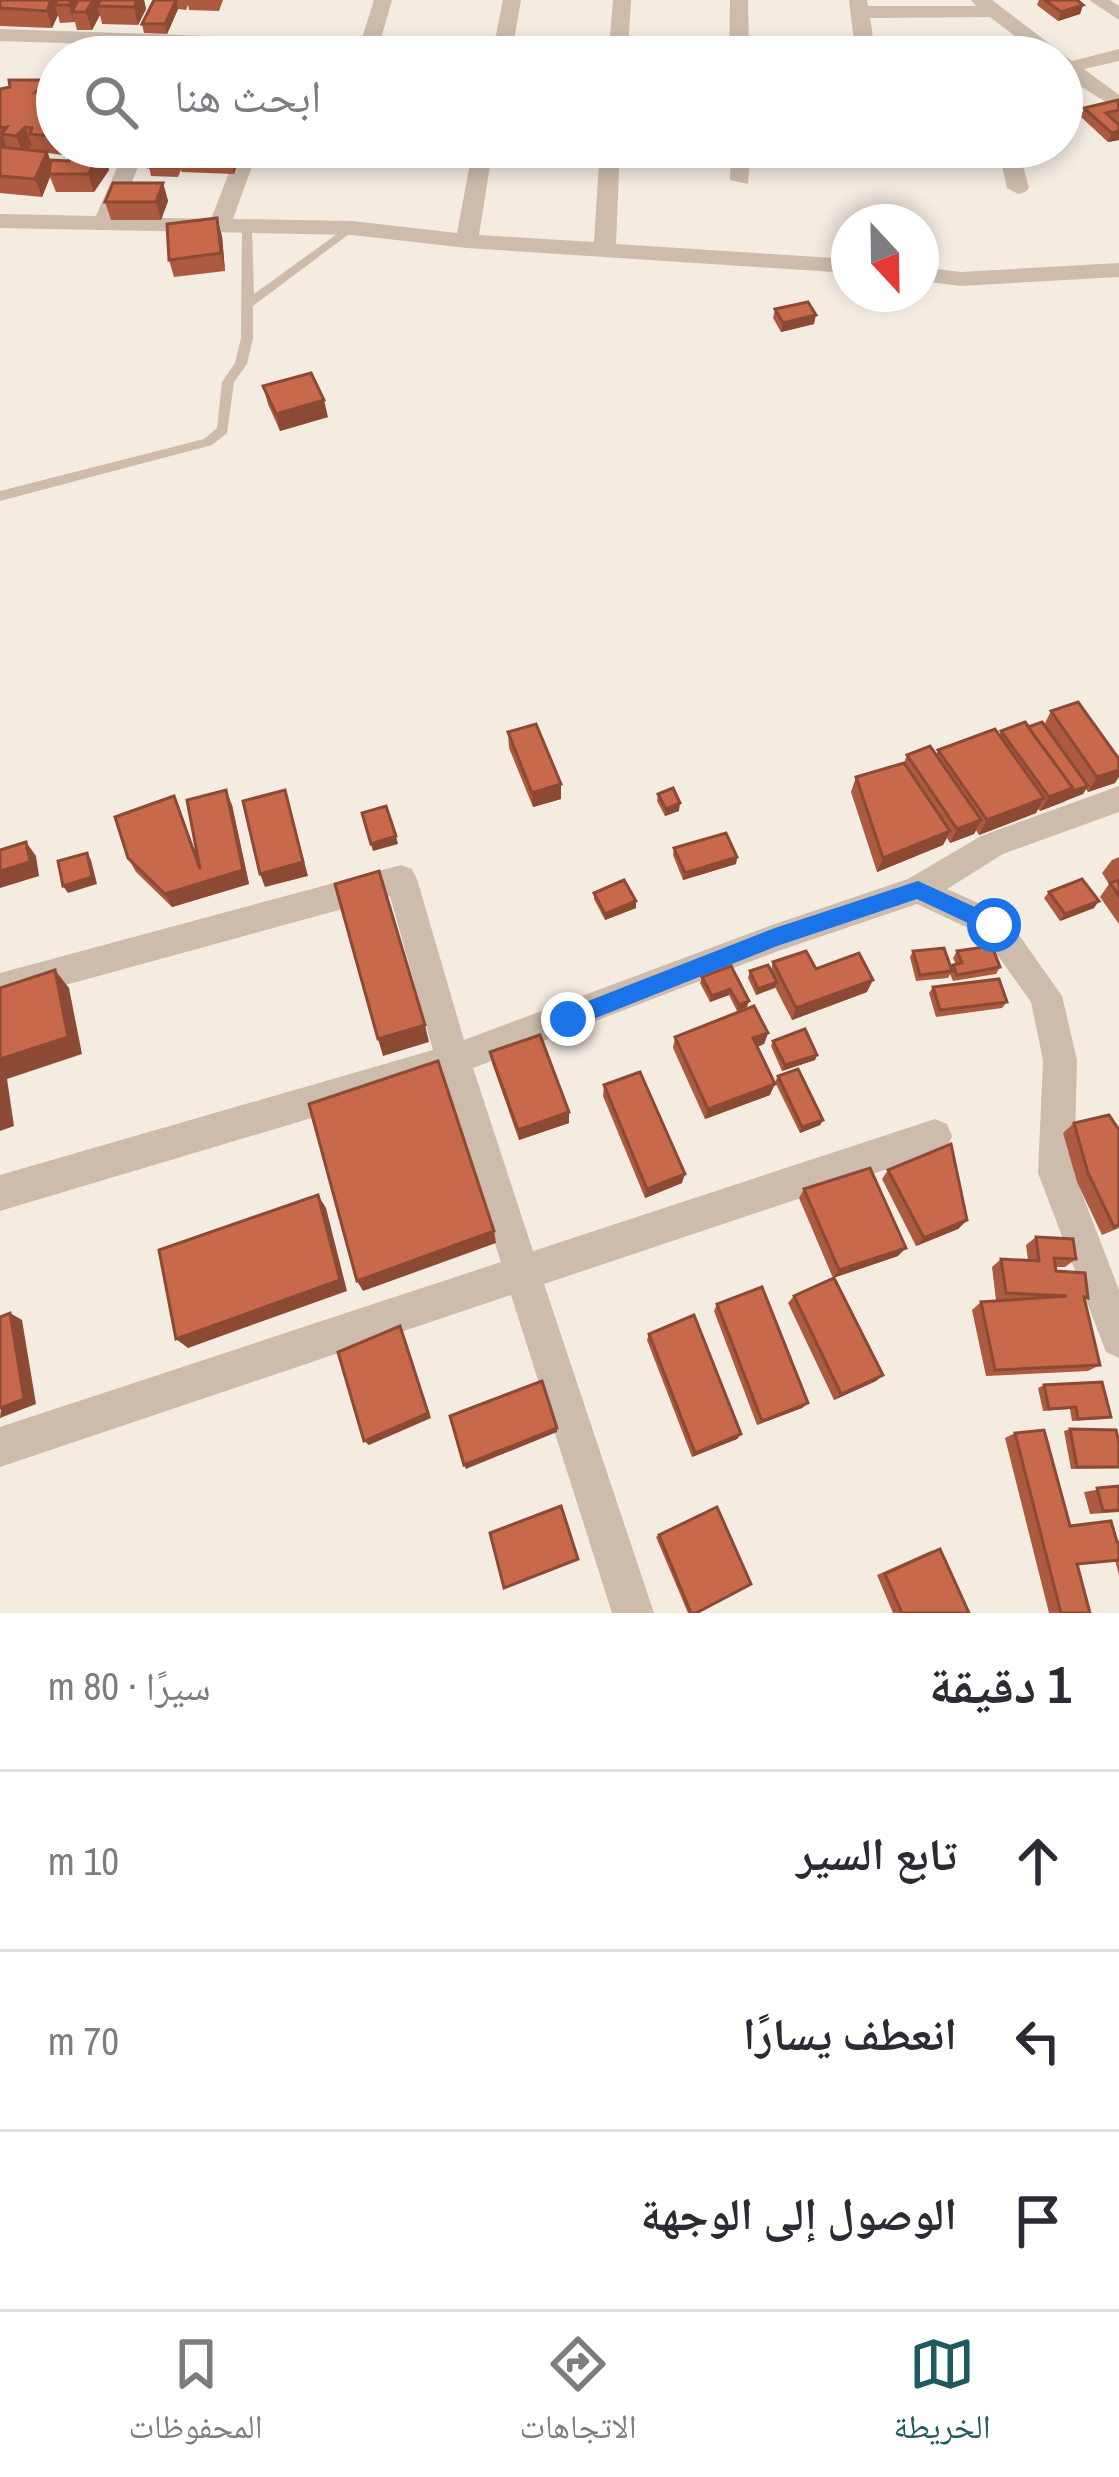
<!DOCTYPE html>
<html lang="ar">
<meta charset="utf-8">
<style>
body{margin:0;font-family:"Archivo Narrow","Noto Naskh Arabic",sans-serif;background:#f7f7f7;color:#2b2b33;direction:rtl}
.compass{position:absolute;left:831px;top:204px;width:108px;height:108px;border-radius:50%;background:#fff;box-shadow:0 6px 18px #0003;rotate:158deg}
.stop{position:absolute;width:36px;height:36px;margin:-27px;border:9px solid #1a73e8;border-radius:50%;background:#fff}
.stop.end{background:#1a73e8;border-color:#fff;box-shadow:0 3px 12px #0008}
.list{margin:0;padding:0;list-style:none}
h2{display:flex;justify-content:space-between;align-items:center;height:156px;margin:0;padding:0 48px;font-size:51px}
h2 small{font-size:39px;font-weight:400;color:#7c7c81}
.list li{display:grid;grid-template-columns:78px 1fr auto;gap:36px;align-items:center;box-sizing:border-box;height:180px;padding:0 48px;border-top:3px solid #e1e1e2}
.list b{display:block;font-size:45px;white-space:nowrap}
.list em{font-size:39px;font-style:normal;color:#7c7c81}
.icon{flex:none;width:66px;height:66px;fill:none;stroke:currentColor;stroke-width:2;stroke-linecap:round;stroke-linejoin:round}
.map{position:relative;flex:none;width:1119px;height:1613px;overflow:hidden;direction:ltr}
.search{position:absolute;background:#fff;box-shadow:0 6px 18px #0003;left:36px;right:36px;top:36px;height:132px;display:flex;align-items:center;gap:30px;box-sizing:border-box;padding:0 42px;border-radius:66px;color:#7c7c81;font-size:45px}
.sheet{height:696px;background:#fff}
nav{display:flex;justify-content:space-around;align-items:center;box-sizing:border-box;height:168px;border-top:3px solid #e1e1e2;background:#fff;font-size:33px;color:#7c7c81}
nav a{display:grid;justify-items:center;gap:6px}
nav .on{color:#1f5a5e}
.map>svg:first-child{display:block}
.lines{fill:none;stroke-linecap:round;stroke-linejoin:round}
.service{fill:#cdbbac;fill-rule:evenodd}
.minor{fill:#cdbbac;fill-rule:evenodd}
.wall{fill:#ac5a40;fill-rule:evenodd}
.shaded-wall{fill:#8c4a34}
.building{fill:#c8694b;stroke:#8c4a34;stroke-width:3}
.route{fill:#1a73e8}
</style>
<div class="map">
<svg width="1119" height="1613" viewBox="0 0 1119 1613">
<rect width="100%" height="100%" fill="#f4ebe1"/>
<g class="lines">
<path class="service" d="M247,225L252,228L254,294L348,226L352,225L357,228L253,306V338L247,364L234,382L227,433L212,445L0,501V491L204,439L217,428L222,382L235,363L241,338L242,228Z"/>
<g class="minor">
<path d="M374,0H392L380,42L494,45L503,0H521L513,46L609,49L613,0H631L628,49L682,51L692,57H491L0,41V29L361,41Z"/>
<path d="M730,0H748L749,57H729Z"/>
<path d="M849,0H867L868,6H976L971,0H992L1072,61L1119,49V61L1084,69L1119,95V110L1062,75V57H1042L990,17L870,18L876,57H856Z"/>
<path d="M1089,0H1110L1119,6V20Z"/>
<path d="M126,147H146L118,217L211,219L239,147H259L233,219L352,221L457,233L473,147H493L479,235L594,242L600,147H620L616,244L849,259V273L467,248L352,235L0,228V214L96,216Z"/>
<path d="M731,147H751L748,184L730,180Z"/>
<path d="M998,147H1018L1029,188L1025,192L1018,194L1007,188Z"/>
<path d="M1119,263V277L961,286L921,281V267L961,272Z"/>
<path d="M1119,786V812L1003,854L947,889L1005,915L1062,996L1077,1060L1074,1173L1119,1290V1358L1106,1352L1038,1173L1043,1060L1031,1002L983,935L917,904L778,951L473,1068L533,1251L935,1119L947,1124L952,1136L947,1148L935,1153L544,1284L654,1613H612L511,1295L0,1467V1427L501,1262L442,1079L0,1211V1175L433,1050L390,896L0,1003V973L401,865L412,869L417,879L464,1040L775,924L908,879L981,836Z"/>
</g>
</g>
<g class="wall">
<path d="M0,0H144L146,9L138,25L102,24L100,15L92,30H77L75,22L60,23L58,15L52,28L0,26Z"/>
<path d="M154,0H223L219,11L189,10L188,5L186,10L178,9L167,34L144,33L142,24Z"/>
<path d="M1039,0H1077L1083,5L1080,14L1058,21L1037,5Z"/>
<path d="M0,89L56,98L50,103L51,110L57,111V147H112L105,157L109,170L94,192H56L50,177L42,197L0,193ZM48,153L71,156L69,161L51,162Z"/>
<path d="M1119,101V140L1108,142L1081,117L1084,108Z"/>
<path d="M130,147H243L234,174L182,172L181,170L178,177L151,176L149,167L151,163L134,162Z"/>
<path d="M163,183L168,201L161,220H111L105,202Z"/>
<path d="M222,236L225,271L174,277L169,260Z"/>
<path d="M775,309L814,324L781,332L773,318Z"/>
<path d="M263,386L328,417L280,431L268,404Z"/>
<path d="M1051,711L1115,783L1088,792L1086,789L1083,794L1066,799L1064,802L1040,811L1038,809L1036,813L979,835L976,830L974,834L950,843L947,838L943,845L877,872L851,792L856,777L904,763L907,755H936L938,750L999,736L1001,731L1044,725Z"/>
<path d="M508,732L561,784V799L533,807L509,748Z"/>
<path d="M658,794L679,811L665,816L657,801Z"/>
<path d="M174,796L198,860L232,805L249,884L172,907L136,872L128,858Z"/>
<path d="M674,848L737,857L736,864L683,880L673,855Z"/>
<path d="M1119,857V924L1100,897L1109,884L1102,873L1112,860Z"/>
<path d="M1049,892L1094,908L1060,921L1044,898Z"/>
<path d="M594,893L636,901V908L605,920L594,899Z"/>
<path d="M913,951L951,969L956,965L953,958L957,951L1000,967L996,974L953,981L950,974L948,978L916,981L910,957Z"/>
<path d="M773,962L816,969L867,992L792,1020L775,987L756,995L748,978L750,971L771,970Z"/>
<path d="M731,966L747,1007L737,1011L729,995L710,1002L700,983L702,977Z"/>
<path d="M933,987L1007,1002L1002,1008L936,1017L929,993Z"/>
<path d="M768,1033L764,1044L757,1047L770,1095L705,1119L673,1048L675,1037Z"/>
<path d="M773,1041L817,1055L815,1060L782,1071L771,1046Z"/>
<path d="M490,1052L569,1123L519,1140L492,1063Z"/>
<path d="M778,1076L823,1120L820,1125L800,1133L775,1082Z"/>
<path d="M604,1085L682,1183L645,1198L603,1096Z"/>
<path d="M1074,1123L1119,1228L1102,1235L1077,1182L1063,1133Z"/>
<path d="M888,1170L967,1220L958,1229L916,1246L882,1179Z"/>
<path d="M804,1189L898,1256L833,1278L799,1198Z"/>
<path d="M1036,1237L1076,1259L1065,1267H1055L1056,1271L1088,1298L1084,1300L1100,1365L1088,1371L986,1376L972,1310L981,1302L1004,1301L996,1300L992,1267L1001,1259L1028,1260L1026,1245Z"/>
<path d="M794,1296L883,1375L876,1381L834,1400L788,1303Z"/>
<path d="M717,1304L808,1403L802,1408L757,1425L714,1311Z"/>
<path d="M649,1334L741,1434L737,1439L692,1457L647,1340Z"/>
<path d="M1044,1385L1111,1417L1105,1419L1072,1421L1070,1409L1043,1411L1038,1388Z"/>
<path d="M1070,1429L1119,1443V1468L1071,1469L1064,1431Z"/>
<path d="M1015,1433L1070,1526L1119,1542V1575L1115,1560L1077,1564L1090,1613H1049L1005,1438Z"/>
<path d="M1119,1486V1512L1090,1514L1084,1492Z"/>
<path d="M659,1535L696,1613H688L656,1537Z"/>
<path d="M940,1549L969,1613H893L877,1575L931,1551Z"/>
</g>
<g class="shaded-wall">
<path d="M51,0H64L55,5L58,15L52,28L47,11Z"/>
<path d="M72,0H88L72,12L75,23L69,5Z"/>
<path d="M93,0H100L97,6L100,15L92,30L86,12Z"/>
<path d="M137,0H144L146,9L138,25L134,7Z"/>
<path d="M176,0L178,9L167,34L165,24Z"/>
<path d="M1083,5L1080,14L1058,21L1061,12Z"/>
<path d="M50,80L56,98L50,103L51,109L46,128L36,92Z"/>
<path d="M1,127L6,147L2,153L0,147Z"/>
<path d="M25,127L32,145L23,154L16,136Z"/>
<path d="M1119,131V140L1108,142L1112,133Z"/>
<path d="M100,147H112L105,157L109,170L94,192L88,174L102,154Z"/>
<path d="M233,147H243L234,174L230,156Z"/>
<path d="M47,152L54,170L49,174L50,177L42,197L35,179Z"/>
<path d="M163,183L168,201L161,220L156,202Z"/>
<path d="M217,218L222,236L225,271L221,253Z"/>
<path d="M816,315L814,324L781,332L783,323Z"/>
<path d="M324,400L328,417L280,431L276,414Z"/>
<path d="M1119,770V777L1115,783L1088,792L1097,777Z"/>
<path d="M561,784V799L533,807L532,793Z"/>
<path d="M1088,786L1083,794L1040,811L1049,797L1073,788Z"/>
<path d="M226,790L232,805L249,884L172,907L165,894L200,869L174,796L206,881Z"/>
<path d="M285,790L308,876L265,887L260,874Z"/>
<path d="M1044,798L1036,813L979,835L987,820Z"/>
<path d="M680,803L679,811L665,816L666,809Z"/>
<path d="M981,820L974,834L950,843L957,829Z"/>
<path d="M950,831L943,845L877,872L883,858Z"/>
<path d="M396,836L398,844L373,851L371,844Z"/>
<path d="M26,842L36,856L39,876L0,888V871Z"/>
<path d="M87,853L91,860L97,884L68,893L63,886Z"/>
<path d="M737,857L736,864L683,880L685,873Z"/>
<path d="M636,901V908L605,920V914Z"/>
<path d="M1099,901L1094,908L1060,921L1065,914Z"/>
<path d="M55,970L69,988L82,1054L7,1079L14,1126L0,1131V1059Z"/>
<path d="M873,980L867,992L792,1020L796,1008Z"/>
<path d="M777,982L775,988L756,995L758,989Z"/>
<path d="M730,989L729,995L710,1002L712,996Z"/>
<path d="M749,1001L747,1007L737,1011L739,1005Z"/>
<path d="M425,1025L429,1042L383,1056L378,1039Z"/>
<path d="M768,1033L764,1044L749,1050L753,1038Z"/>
<path d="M817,1055L815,1060L782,1071L785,1065Z"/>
<path d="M775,1084L770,1095L705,1119L708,1109Z"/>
<path d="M569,1112V1123L519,1140L518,1130Z"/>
<path d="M823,1120L820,1125L800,1133L802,1127Z"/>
<path d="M685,1174L682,1183L645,1198L647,1189Z"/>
<path d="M318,1195L326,1208L347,1291L188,1348L176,1339Z"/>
<path d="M967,1220L958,1229L916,1246L924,1238Z"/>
<path d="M494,1231L496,1243L363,1291L357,1281Z"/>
<path d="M906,1248L898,1256L833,1278L839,1270Z"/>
<path d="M10,1313L22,1320L36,1404L0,1418Z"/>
<path d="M400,1326L431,1418L369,1445L364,1441Z"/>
<path d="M883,1375L876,1381L834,1400L841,1394Z"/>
<path d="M808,1403L802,1408L757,1425L762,1421Z"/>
<path d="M557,1428V1432L466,1469L464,1465Z"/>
<path d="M741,1434L737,1439L692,1457L695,1453Z"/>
</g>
<g class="building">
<path d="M0,0H51L47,11L0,8Z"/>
<path d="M57,0H72L69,5H55Z"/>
<path d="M78,0H93L86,12H72Z"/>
<path d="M101,0H137L134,7L97,6Z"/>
<path d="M154,0H176L165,24H142Z"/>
<path d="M1045,0H1077L1083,5L1061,12Z"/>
<path d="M205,53L230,55V57H203Z"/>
<path d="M9,80H50L36,92L45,91L40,110L57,111V137L30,134L32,128L25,127L16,136L2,134L7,127L0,128V89L10,87Z"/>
<path d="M1118,100L1119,110L1106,113L1119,125V131L1112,133L1084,108Z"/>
<path d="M0,147L47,152L35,179L0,176Z"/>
<path d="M173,147H233L230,156L177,154L178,147Z"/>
<path d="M75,148L104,152L88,174H49L51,160L69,161Z"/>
<path d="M154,156L180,159L176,167H149Z"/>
<path d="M113,183H163L156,202H105Z"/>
<path d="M217,218L221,253L169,260L167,224Z"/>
<path d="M808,302L816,315L783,323L775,309Z"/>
<path d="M311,373L324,400L276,414L263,386Z"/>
<path d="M1078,702L1119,759V770L1097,777L1051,711Z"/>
<path d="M1025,722L1073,788L1049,797L1001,731Z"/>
<path d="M1042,722L1088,786L1070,792L1073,788L1028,727Z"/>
<path d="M536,724L561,784L532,793L508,732Z"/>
<path d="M995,729L1044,798L987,820L938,750Z"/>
<path d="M930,746L981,820L957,829L907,755Z"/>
<path d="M904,763L950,831L883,858L856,777Z"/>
<path d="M673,788L680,803L666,809L658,794Z"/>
<path d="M226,790L243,870L165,894L128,858L115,817L174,796L200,869L187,800Z"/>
<path d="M285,790L303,862L260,874L243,801Z"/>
<path d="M386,806L396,836L371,844L362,813Z"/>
<path d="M726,833L737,857L685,873L674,848Z"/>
<path d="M26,842L30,862L0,871V850Z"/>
<path d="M87,853L92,877L63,886L58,861Z"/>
<path d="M379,871L425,1025L378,1039L335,884Z"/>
<path d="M1082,879L1099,901L1065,914L1049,892Z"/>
<path d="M624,880L636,901L605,914L594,893Z"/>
<path d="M1119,880V896L1110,883Z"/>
<path d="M992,946L1000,967L957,975L953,965L962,963L957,951Z"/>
<path d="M944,948L952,971L920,975L913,951Z"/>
<path d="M806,951L816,969L859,953L873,980L796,1008L773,962Z"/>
<path d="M768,965L777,982L758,989L750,971Z"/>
<path d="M731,966L749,1001L739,1005L730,989L712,996L702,977Z"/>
<path d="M55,970L68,1037L0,1059V988Z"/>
<path d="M999,979L1007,1002L940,1010L933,987Z"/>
<path d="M754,1006L768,1033L753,1038L775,1084L708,1109L675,1037Z"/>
<path d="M805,1029L817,1055L785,1065L773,1041Z"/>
<path d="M540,1035L569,1112L518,1130L490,1052Z"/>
<path d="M438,1061L494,1231L357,1281L309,1104Z"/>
<path d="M798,1069L823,1120L802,1127L778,1076Z"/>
<path d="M640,1072L685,1174L647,1189L604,1085Z"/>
<path d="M1109,1115L1119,1130V1225L1114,1227L1088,1173L1074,1123Z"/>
<path d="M951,1144L967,1220L924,1238L888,1170Z"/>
<path d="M870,1168L906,1248L839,1270L804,1189Z"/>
<path d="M318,1195L340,1280L176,1339L159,1250Z"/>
<path d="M1036,1237L1073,1239L1076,1259L1054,1258L1056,1271L1085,1273L1088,1298L1084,1297L1100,1365L995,1370L981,1302L1067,1296L1006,1293L1001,1259L1039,1261Z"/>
<path d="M834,1278L883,1375L841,1394L794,1296Z"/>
<path d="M762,1287L808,1403L762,1421L717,1304Z"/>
<path d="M10,1313L24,1399L0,1408V1317Z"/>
<path d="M694,1315L741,1434L695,1453L649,1334Z"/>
<path d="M400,1326L428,1413L364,1441L338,1352Z"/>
<path d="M542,1381L557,1428L464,1465L450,1416Z"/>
<path d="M1102,1382L1111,1417L1078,1419L1076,1407L1049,1409L1044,1385Z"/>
<path d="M1070,1429L1116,1430L1119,1443V1467H1077Z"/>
<path d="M1044,1430L1070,1526L1111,1521L1117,1542H1119V1560L1077,1564L1090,1613H1061L1015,1433Z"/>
<path d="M1119,1486V1510L1103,1511L1097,1488Z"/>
<path d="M561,1506L578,1559L504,1588L490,1533Z"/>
<path d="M717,1507L751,1584L696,1613H691L659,1535Z"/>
<path d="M940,1549L969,1613H902L885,1574Z"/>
</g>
<path class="route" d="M918,881L1001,919V932H987L917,899L777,946L568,1029L557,1019L560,1012L775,928Z"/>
</svg>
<svg class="compass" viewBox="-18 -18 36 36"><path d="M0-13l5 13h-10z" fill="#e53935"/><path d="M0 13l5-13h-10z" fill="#7c7c81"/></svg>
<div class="stop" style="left:994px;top:925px"></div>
<div class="stop end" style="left:568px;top:1019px"></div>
<div class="search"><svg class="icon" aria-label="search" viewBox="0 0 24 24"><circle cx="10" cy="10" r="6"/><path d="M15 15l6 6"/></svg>ابحث هنا</div>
</div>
<section class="sheet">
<h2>1 دقيقة<small>سيرًا · 80 m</small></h2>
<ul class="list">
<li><svg class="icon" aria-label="ahead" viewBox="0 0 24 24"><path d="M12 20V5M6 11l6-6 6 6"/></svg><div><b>تابع السير</b></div><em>10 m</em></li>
<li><svg class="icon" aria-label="left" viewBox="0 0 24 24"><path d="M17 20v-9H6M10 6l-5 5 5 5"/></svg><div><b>انعطف يسارًا</b></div><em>70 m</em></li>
<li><svg class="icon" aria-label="arrive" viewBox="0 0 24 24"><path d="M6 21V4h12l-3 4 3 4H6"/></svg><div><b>الوصول إلى الوجهة</b></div></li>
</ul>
</section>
<nav>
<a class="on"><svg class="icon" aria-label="map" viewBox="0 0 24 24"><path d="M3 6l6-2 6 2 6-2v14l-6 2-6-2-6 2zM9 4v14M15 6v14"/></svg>الخريطة</a>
<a><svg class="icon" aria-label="directions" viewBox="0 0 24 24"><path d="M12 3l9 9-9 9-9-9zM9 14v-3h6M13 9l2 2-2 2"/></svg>الاتجاهات</a>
<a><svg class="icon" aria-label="saved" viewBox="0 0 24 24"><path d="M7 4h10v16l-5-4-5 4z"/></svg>المحفوظات</a>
</nav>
